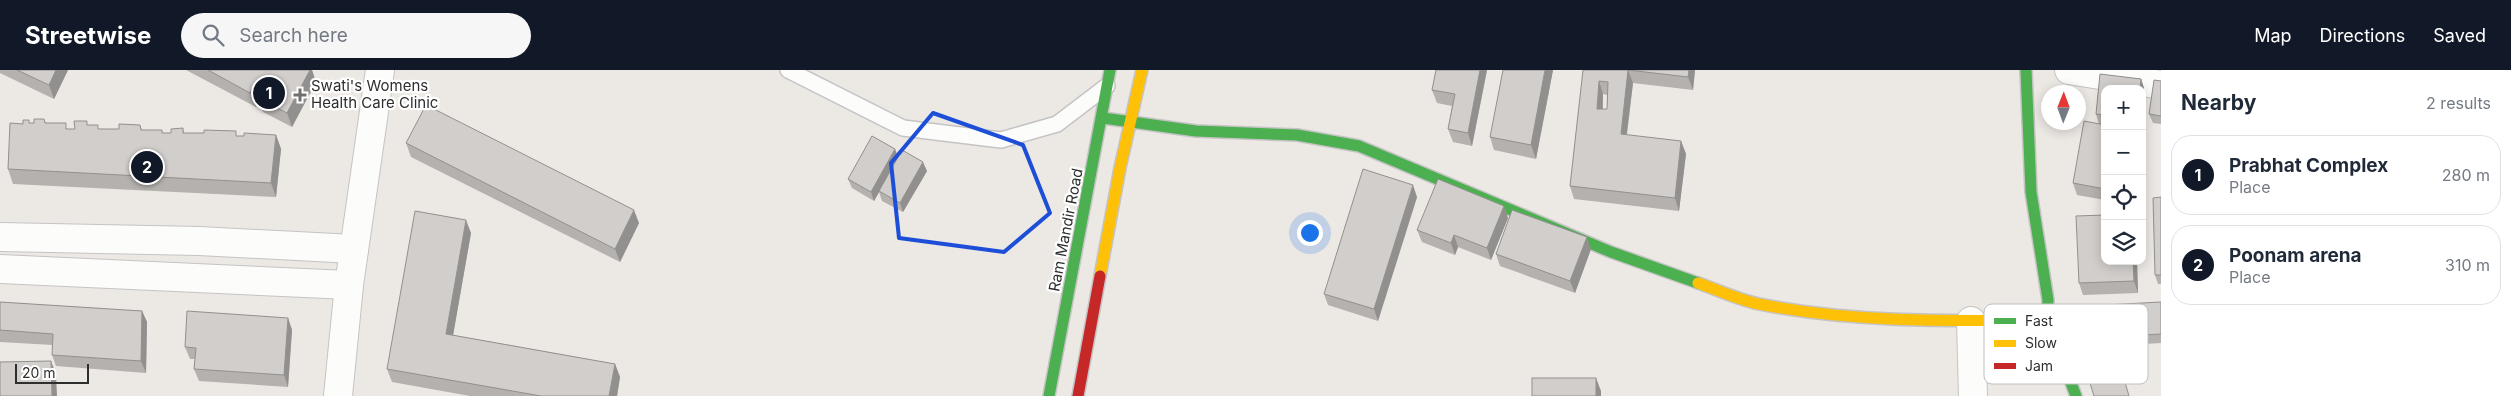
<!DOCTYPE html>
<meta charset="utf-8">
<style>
body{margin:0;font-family:Inter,sans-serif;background:#f6f6f7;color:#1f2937}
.controls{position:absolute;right:15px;top:15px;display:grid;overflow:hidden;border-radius:10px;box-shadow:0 2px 12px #0003}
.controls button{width:45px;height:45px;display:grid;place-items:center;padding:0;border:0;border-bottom:1px solid #e0e1e3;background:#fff;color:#1f2937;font:25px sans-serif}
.compass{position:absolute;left:2041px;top:15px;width:45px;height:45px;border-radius:50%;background:#fff;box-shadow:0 2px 12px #0003;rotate:1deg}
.scale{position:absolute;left:15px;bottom:12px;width:74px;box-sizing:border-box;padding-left:5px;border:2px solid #2e2e2e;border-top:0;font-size:14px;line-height:18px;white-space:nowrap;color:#2e2e2e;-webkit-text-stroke:4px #fff;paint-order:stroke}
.you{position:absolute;left:1309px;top:162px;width:18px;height:18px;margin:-12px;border:4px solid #fff;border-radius:50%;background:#1a73e8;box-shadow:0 0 0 8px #1a73e833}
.badge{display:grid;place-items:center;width:32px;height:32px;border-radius:50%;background:#111827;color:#fff;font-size:16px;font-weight:700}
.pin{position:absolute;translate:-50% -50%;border:2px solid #fff;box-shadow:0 1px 5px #0006}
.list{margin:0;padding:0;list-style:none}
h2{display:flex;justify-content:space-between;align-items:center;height:65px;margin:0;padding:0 20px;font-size:21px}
h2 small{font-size:16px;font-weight:400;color:#747a83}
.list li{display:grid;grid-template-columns:32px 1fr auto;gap:15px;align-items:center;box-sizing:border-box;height:80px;margin:0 10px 10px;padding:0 10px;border:1px solid #e0e1e3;border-radius:20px}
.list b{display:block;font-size:19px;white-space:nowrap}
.list p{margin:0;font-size:16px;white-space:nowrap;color:#747a83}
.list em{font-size:16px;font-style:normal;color:#747a83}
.icon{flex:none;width:28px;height:28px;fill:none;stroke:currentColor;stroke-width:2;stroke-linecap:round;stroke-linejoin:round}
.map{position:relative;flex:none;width:2161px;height:326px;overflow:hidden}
header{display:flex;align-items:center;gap:30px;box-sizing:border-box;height:70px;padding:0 25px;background:#111827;color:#fff}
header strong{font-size:24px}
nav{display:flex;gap:28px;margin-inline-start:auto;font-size:18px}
.search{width:350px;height:45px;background:#f6f6f7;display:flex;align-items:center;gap:12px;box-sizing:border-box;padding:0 18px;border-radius:28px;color:#747a83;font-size:19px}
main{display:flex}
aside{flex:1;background:#fff}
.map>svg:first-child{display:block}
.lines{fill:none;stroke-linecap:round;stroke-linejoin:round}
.lane-casing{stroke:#c5c4c5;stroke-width:18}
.street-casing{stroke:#c5c4c5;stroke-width:30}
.fast-casing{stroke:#c5c4c5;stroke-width:14}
.slow-casing{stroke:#c5c4c5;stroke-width:14}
.jam-casing{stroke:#c5c4c5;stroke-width:14}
.lane{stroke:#fcfcfb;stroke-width:15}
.street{stroke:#fcfcfb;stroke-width:28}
.fast{stroke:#4caf50;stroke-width:11}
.slow{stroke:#ffc107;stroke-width:11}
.jam{stroke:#c62828;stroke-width:11}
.wall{fill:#b4b1af;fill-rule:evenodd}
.shaded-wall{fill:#92908e}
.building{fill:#d1cecb;stroke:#92908e;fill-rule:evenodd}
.marked{fill:none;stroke:#1d4ed8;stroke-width:4;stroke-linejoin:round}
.poi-dot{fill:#706f6e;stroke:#fff;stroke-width:2}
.labels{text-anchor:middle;stroke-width:4.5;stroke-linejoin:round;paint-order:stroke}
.poi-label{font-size:15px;fill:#2e2e2e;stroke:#fff;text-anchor:start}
.street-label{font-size:15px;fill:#2e2e2e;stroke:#fff}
.key{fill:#fff;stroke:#c0c0c0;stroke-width:1}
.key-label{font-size:14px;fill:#2e2e2e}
</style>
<header>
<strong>Streetwise</strong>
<div class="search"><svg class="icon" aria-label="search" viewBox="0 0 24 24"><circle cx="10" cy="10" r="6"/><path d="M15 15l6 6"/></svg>Search here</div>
<nav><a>Map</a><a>Directions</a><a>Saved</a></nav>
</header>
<main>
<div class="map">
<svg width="2161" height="326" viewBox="0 0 2161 326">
<rect width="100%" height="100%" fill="#ece8e4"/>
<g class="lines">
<defs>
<path id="lane" d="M788,0L903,58L1001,70L1057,54L1107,16"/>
<g id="street">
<path d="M2069,0L2161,15"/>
<path d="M0,167L199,171L354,179"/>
<path d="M0,199L349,215"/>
<path d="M1971,251L1973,326"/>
<path d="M338,326L349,215L380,0"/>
</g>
<g id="fast">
<path d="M2026,0L2031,122L2048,230L2047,250L2076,326"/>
<path d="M1103,48L1196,61L1297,65L1359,76L1611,182L1698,213"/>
<path d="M1049,326L1110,0"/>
</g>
<g id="slow">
<path d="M1100,206L1120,98L1142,0"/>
<path d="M1698,213C1718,220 1739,230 1759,234C1854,253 1951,251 2047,250"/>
</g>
<path id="jam" d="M1078,326L1100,206"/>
</defs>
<use href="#lane" class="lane-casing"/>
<use href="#street" class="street-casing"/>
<use href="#fast" class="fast-casing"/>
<use href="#slow" class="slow-casing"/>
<use href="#jam" class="jam-casing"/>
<use href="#lane" class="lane"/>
<use href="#street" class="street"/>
<use href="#fast" class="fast"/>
<use href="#slow" class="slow"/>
<use href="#jam" class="jam"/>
</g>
<g class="wall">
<path d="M0,0H68L54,29L0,3Z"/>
<path d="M186,0H312L316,12L292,57L263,42L260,35L258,33L256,37Z"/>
<path d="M1436,0H1487L1472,76L1453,72L1448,59L1452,36L1437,33L1432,20Z"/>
<path d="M1553,0L1536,89L1494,80L1490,67Z"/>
<path d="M1583,0H1695L1693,20L1633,13L1627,65L1681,71L1686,84L1679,141L1574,129L1570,116ZM1603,24L1607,25V39H1603Z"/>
<path d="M2100,4L2141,9L2144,18L2142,38V19H2105V54H2099L2096,44Z"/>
<path d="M2161,11V54L2153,53L2149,44Z"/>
<path d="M44,49L46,53L68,59H75L89,55L99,59H119L140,55L142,60H162L163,63H171L183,58L184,63L238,66L276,65L281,79L276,127L13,114L8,99L23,54L34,53Z"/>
<path d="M2105,55V130L2077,125L2073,113Z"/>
<path d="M406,73L639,153L620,192L411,87Z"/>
<path d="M895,79L898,87L927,101L903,142L882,131L879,122L874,131L852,118L848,109Z"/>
<path d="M1417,127L1378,251L1328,235L1324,224Z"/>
<path d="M2161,127V214H2158L2155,205Z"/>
<path d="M1508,148L1491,190L1458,177L1455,185L1422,172L1417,160Z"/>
<path d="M471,163L453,265L615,294L620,307L617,326H470L392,312L387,299Z"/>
<path d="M1591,179L1575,223L1500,196L1496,184Z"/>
<path d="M2137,191L2138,223L2083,225L2079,213Z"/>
<path d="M0,232L142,241L147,252L146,303L56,296L52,285L53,275L0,272Z"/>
<path d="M2161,232V273L2110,276L2107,267Z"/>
<path d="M288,248L292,260L288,317L199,311L194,299L195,289H190L185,277Z"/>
</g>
<g class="shaded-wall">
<path d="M56,0H68L54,29L49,15Z"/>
<path d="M310,0H312L316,12L292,57L287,43Z"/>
<path d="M1480,0H1487L1472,76L1468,63Z"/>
<path d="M1545,0H1553L1536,89L1531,75Z"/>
<path d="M1628,0L1633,13L1625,77L1621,64Z"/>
<path d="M1689,0H1695L1693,20L1688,7Z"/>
<path d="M2141,9L2144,18L2142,38V19H2140Z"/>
<path d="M1599,11L1603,24L1602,52L1597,39Z"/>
<path d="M252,19L258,33L256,37L250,23Z"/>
<path d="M276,65L281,79L276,127L271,113Z"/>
<path d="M1681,71L1686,84L1679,141L1675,128Z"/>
<path d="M895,79L898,88L874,131L871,122Z"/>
<path d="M923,92L927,101L903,142L900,133Z"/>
<path d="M1413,115L1417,127L1378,251L1374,239Z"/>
<path d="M1504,136L1508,148L1491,190L1487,178Z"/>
<path d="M634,140L639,153L620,192L615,179Z"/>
<path d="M466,150L471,163L451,277L446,264Z"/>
<path d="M1454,165L1458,177L1455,185L1451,173Z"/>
<path d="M1587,167L1591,179L1575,223L1570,211Z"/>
<path d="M2133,191H2137L2138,223L2134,211Z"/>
<path d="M142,241L147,252L146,303L141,291Z"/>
<path d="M288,248L292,260L288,317L284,305Z"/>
<path d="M51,291L56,304L57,326H52Z"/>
<path d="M615,294L620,307L617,326H609Z"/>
<path d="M1596,308L1601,321V326H1596Z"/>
</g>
<g class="building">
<path d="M17,0H56L49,15Z"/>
<path d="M208,0H310L287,43L258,28L260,23L252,19L250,23Z"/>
<path d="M1436,0H1480L1468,63L1448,59L1455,24L1432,20Z"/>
<path d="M1503,0H1545L1531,75L1490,67Z"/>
<path d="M1583,0H1689L1688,7L1628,0L1621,64L1681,71L1675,128L1570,116ZM1599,11L1608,12L1607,39H1597Z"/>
<path d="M2100,4L2141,9L2140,19H2105V45L2096,44Z"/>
<path d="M2154,10L2161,11V46L2149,44Z"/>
<path d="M426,35L634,140L615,179L406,73Z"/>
<path d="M34,49H44L45,53H66V59H75L74,51H87V55H98V59H119V54L140,55L141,60H162V63H171V59L183,58V63H204V60L236,61V66H244V63L276,65L271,113L8,99L10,53L23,54V50H29V53H34Z"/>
<path d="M2084,51L2105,55V119L2073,113Z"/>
<path d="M872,66L895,79L871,122L848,109Z"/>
<path d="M902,80L923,92L900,133L879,121Z"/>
<path d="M1363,99L1413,115L1374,239L1324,224Z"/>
<path d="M1438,109L1504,136L1487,178L1454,165L1451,173L1417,160Z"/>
<path d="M2161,127V205H2155L2153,128Z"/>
<path d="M1512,140L1587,167L1570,211L1496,184Z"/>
<path d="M415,141L466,150L446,264L615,294L609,326H541L387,299Z"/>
<path d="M2105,145V191H2133L2134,211L2079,213L2076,146Z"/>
<path d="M0,232L142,241L141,291L52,285L53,264L0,260Z"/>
<path d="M2161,232V264L2107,267L2105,235Z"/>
<path d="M187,241L288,248L284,305L194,299L196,278L185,277Z"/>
<path d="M2117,285L2129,326H2094L2084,294Z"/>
<path d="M51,291L52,326H0V292Z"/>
<rect x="1532" y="308" width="64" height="18"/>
</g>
<path class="marked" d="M933,43L1023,75L1050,143L1004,182L899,168L891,93Z"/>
<path class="poi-dot" d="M297.5 17.5h5v5h5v5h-5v5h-5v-5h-5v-5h5z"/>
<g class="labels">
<g class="poi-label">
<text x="311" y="21">Swati's Womens<tspan x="311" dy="17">Health Care Clinic</tspan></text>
</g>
<g class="street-label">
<text transform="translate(1066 160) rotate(-79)" y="5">Ram Mandir Road</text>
</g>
</g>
<rect x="1984" y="234" width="164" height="80" rx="8" class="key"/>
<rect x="1994" y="248" width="22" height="6" fill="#4caf50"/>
<rect x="1994" y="270" width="22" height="7" fill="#ffc107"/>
<rect x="1994" y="293" width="22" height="6" fill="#c62828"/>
<g class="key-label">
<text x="2025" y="256">Fast</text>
<text x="2025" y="278">Slow</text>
<text x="2025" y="301">Jam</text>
</g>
</svg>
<div class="controls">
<button>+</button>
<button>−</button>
<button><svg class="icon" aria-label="locate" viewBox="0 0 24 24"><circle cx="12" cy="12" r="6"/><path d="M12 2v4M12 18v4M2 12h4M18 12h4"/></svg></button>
<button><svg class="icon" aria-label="layers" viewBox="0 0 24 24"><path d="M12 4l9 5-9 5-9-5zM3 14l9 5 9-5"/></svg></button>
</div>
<svg class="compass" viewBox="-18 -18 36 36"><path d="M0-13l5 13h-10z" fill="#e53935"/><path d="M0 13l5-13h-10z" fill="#747a83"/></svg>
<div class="scale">20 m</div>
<div class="you"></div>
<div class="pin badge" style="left:269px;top:23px">1</div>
<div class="pin badge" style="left:147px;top:97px">2</div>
</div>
<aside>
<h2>Nearby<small>2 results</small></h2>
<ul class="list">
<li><span class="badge">1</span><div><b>Prabhat Complex</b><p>Place</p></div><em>280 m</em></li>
<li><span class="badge">2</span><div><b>Poonam arena</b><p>Place</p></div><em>310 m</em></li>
</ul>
</aside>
</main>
